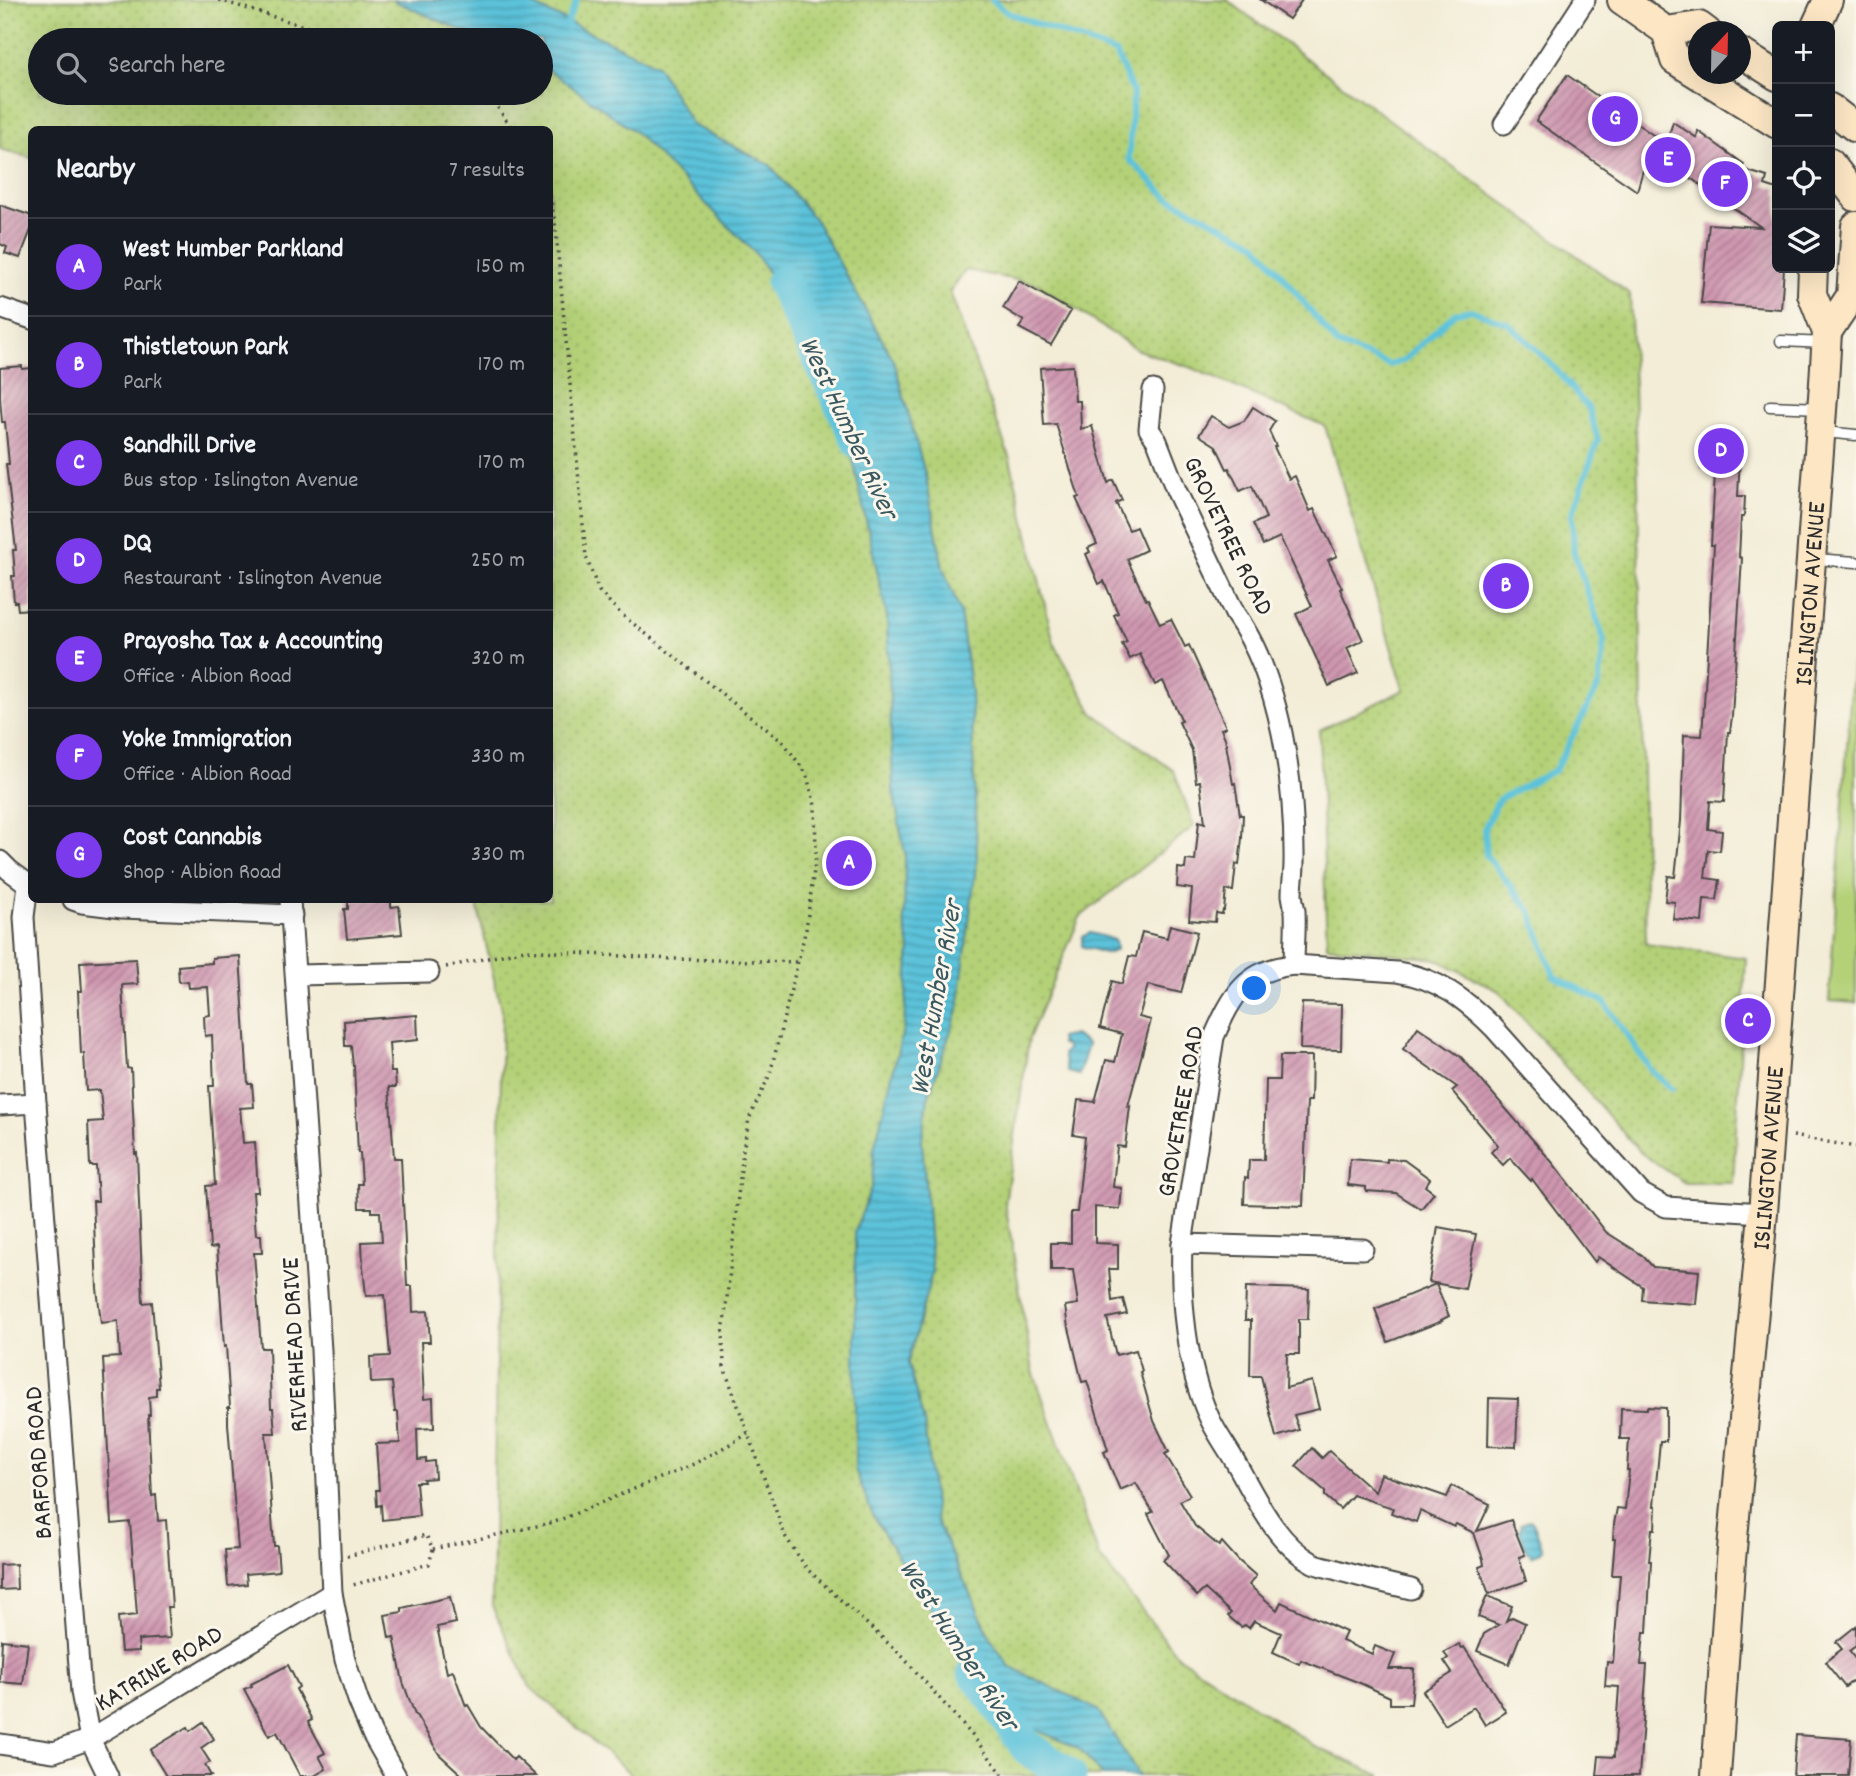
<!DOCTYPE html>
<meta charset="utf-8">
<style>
body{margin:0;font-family:Dekko,sans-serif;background:#242831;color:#f1f3f6}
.controls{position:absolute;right:21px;top:21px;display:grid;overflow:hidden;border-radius:10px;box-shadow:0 7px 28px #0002}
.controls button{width:63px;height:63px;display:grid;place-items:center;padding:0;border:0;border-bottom:2px solid #363941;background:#171b24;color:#f1f3f6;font:35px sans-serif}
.compass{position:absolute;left:1688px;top:21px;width:63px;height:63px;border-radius:50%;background:#171b24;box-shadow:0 7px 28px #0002;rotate:22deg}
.you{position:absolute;left:1255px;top:989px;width:24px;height:24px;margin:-18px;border:5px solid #fff;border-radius:50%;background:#1a73e8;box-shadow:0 0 0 10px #1a73e833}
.badge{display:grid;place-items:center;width:46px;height:46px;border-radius:50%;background:#7c3aed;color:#fff;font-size:23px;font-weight:700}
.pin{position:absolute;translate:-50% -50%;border:4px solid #fff;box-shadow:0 2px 7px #0006}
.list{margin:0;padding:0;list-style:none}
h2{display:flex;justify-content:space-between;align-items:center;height:91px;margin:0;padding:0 28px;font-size:30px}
h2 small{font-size:23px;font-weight:400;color:#9ea1a6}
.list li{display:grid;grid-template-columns:46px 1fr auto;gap:21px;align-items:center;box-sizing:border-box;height:98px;padding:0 28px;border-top:2px solid #363941}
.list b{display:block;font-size:26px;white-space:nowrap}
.list p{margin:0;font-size:23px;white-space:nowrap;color:#9ea1a6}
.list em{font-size:23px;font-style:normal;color:#9ea1a6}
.icon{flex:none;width:38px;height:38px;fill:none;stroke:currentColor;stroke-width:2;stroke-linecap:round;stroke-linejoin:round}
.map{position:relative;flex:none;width:1856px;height:1776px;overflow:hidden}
.search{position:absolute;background:#171b24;box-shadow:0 7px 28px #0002;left:28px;top:28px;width:525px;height:77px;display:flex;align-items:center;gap:18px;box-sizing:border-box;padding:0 24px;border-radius:38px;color:#9ea1a6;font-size:26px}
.panel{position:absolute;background:#171b24;box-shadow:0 7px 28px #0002;left:28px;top:126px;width:525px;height:777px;border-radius:10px}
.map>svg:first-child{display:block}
.grass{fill:#b4d178;stroke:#707e52;stroke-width:2}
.park{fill:url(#park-dots);stroke:#707e52;stroke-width:2;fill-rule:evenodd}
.water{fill:url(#water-rules);stroke:#447682;stroke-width:2}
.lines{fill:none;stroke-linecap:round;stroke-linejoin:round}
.stream{stroke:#5cc2da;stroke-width:6}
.river{stroke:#5cc2da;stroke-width:35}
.building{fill:url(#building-hatch)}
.lane-casing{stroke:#494845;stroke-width:13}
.street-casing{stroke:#494845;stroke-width:23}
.secondary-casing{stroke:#494845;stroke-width:32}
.path{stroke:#494845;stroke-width:3.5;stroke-dasharray:2 5;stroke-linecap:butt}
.lane{stroke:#fff;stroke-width:10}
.street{stroke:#fff;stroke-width:19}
.secondary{stroke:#fce6c4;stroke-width:28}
.labels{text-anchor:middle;stroke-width:6;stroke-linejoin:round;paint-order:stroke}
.street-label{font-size:26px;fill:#2b2b2b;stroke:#fbf7ec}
.water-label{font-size:28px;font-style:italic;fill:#3a5860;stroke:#fbf7ec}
</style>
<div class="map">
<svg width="1856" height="1776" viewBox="0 0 1856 1776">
<defs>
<pattern id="park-dots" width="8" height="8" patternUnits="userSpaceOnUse" patternTransform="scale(1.75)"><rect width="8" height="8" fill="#b4d178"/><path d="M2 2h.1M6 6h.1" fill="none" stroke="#9bb468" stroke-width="1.8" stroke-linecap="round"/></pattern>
<pattern id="water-rules" width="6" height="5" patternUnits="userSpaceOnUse" patternTransform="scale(1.75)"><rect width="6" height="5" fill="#5cc2da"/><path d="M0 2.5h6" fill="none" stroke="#4c9eb1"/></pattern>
<pattern id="building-hatch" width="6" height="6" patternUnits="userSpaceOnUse" patternTransform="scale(1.75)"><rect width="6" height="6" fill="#cf97b0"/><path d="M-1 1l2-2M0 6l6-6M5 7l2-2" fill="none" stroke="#a87b8f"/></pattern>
</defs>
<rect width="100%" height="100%" fill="#fbf7ec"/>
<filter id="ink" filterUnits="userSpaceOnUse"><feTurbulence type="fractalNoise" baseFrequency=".0143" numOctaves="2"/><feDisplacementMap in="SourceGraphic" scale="14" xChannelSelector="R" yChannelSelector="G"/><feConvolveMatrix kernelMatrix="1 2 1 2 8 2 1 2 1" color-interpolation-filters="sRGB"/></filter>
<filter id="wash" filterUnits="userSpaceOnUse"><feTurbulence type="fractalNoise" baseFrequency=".00686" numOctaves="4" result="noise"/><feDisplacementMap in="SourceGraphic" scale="28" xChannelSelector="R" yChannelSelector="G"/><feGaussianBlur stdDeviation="1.57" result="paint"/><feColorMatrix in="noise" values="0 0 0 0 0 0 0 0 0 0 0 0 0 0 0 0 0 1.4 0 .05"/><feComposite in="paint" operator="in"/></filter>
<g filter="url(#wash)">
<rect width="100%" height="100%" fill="#f3edd7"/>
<path class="grass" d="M1856,618V1003L1829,1001Z"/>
<path class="park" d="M0,0H1227L1448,163L1630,294L1638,482L1646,944L1746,958L1733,1183H1685L1641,1153L1499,991L1436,959L1327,946L1319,730L1404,690L1325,426L1192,368L1138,350L1037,284L966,270L950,292L1010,459L1054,643L1093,713L1174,771L1194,826L1080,917L1029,1038L1005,1203L1033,1371L1099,1556L1179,1657L1318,1748L1382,1776H633L530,1687L492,1606L502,1014L476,900H550V130H32L31,158L0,149ZM40,40H541V93H40Z"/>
<g class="water">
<path d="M392,0H523L657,65L692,125L770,165L816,221L894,361L926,477L943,568L960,612L971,692L977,858L958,1010L928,1098L922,1139L932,1273L908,1363L924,1422L936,1520L991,1639L1009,1666L1098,1710L1139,1776H1102L1080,1749L1009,1718L976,1684L873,1516L855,1469V1232L872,1185L874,1149L904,1026L910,947L904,922L905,854L893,790L887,617L833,368L755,253L635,132L547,69L541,66V40H483Z"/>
<path d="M1090,933C1099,936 1107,936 1115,941L1116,950C1104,956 1103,952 1092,949C1089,948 1086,948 1082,946V937Z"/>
<path d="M1074,1035L1088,1044L1079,1075L1067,1072L1063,1054L1067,1049L1065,1045L1061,1044L1060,1038Z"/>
<path d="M1530,1520L1534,1524L1543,1550H1541V1552L1531,1556L1530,1552H1527L1519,1530L1521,1529L1520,1524Z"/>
</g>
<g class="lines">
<g class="stream">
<path d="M992,0L1008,13L1116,53L1133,93L1129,159L1167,197L1257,244L1337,344L1390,365L1403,361L1455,313L1471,310L1509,324L1552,365L1589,409L1598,440L1572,514L1574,553L1604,640L1599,685L1555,770L1499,799L1484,829L1486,855L1531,912L1554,976L1604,1002L1651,1070L1672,1089"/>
<path d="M567,28L568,21L577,0"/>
</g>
<g class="river">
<path d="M783,282L860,443"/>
<path d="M975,1672L1028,1748L1069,1776"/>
</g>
</g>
<g id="blocks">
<g class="building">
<path d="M1261,0H1302L1289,19Z"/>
<path d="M1567,75L1666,144L1673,122L1697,138L1698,131L1744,164L1742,169L1767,177L1765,185L1777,189V268H1784L1781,309L1701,303L1709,224L1761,227L1649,149L1637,191L1536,121Z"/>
<path d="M0,205L32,216V227L20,258L5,253L7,247L0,244Z"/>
<path d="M1019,281L1071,311L1051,345L1019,328L1024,321L1003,308Z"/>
<path d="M22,366V369L32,368V609L18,610L17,602H14L12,576H15L13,550H16L6,464H9L5,422H2L0,398V368Z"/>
<path d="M1073,366L1075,401H1080L1081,429L1092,426L1108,483L1113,480L1122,500L1116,503L1129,530L1136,527L1146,550L1127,559L1146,600L1148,599L1160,624L1171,619L1185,647L1189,645L1226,727L1221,729L1225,738L1233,784L1235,783L1240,815H1243L1242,838L1239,865L1236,864L1233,891L1226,890L1224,910H1223L1222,914L1216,913L1215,922L1189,920L1192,889L1177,887L1178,868L1185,869L1186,860L1195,861L1199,821L1205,823L1200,781L1196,782L1192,750L1179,722L1182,721L1163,681L1155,685L1140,654L1130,659L1122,644L1127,642L1114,615L1118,613L1104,581L1099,584L1086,554L1090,552L1088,548L1097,544L1076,498L1079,497L1056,424L1044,425L1040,368Z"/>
<path d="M1253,407L1275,421L1269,431L1276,446L1274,447L1289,479L1295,476L1310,511L1314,509L1337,556L1328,560L1342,588L1340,589L1363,640L1347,648L1358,673L1329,686L1296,614L1312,606L1280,537L1263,545L1253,524L1266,518L1252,486L1240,491L1229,468L1227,469L1216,446L1199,435L1211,416L1229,427L1244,421Z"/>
<path d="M1703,434L1741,436L1738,496H1745L1744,517H1741L1739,557L1742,558L1732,716L1730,732H1728L1724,802L1710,801L1708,829L1722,831L1720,851L1708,850L1705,878L1720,880L1717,900L1704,899L1702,922L1673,919L1675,902L1665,901L1668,876L1675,877L1681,821L1684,735L1702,736L1714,545H1711L1715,474L1701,468Z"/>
<path d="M348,900H391V907L399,906L402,934L347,939L344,909H348Z"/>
<path d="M1170,925L1197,932L1181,993L1148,985L1139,1017L1151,1020L1128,1106H1130L1125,1147L1117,1146L1113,1187L1122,1188L1120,1209L1095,1207V1243L1118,1244V1269H1109L1112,1301L1123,1299L1127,1314L1107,1318L1116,1355L1136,1350L1142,1371L1140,1372L1154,1421L1169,1452L1165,1454L1190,1495L1180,1501L1195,1526L1219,1546L1222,1542L1238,1560L1256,1576L1249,1585L1277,1610L1281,1602L1346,1632L1342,1641L1372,1654L1375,1646L1395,1654L1389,1669H1414L1411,1704H1390V1697L1360,1683L1301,1660L1299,1664L1273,1652L1281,1633L1254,1621L1249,1628L1245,1625L1241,1627L1228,1616L1231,1613L1205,1589L1197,1596L1163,1560L1169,1555L1148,1514L1153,1512L1136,1483L1120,1490L1104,1452L1108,1450L1087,1381L1082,1382L1069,1328H1068L1065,1306L1078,1304L1073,1270H1051V1243H1071V1212H1077L1085,1137L1073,1135L1078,1100L1095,1102L1106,1060L1115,1062L1122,1034L1100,1028L1112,981L1122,984L1129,956L1136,957L1142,932L1167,938Z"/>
<path d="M240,956L248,1084H252L254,1107L240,1108L243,1143L255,1142L258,1192H253L256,1235H261L262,1253H254L261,1348H269L271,1408H273L275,1433H266L274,1546H277L279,1571L246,1574L247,1584L228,1586L225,1550L238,1549L228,1424V1407H230L226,1346L224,1347L217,1247L210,1248L206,1186L215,1185L209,1086H214L212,1035L205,1036L204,1016L210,1015L208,987L189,988L188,981L179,982L178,966L212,963V958Z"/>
<path d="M136,959L138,984L122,985L127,1068L131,1069L135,1154L137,1153L143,1303L152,1302L159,1388H156V1396L149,1397L150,1415H148L152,1496L156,1495L158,1521L166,1520L172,1607H167L170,1638L138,1640L139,1651L121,1652L118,1617L137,1615L130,1522L112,1524L103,1358L120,1357L118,1321L101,1323L97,1288L93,1201H98L96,1166H90L88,1122L103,1121L100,1090L86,1091L84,1053L81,1054L78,991H82L80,962Z"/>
<path d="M1302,1003L1342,1004L1341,1050L1300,1049Z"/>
<path d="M417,1015L418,1040L389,1043L391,1072H395L396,1087H389L394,1158H401L407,1286H412L413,1312L428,1311L430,1342H421L424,1399L433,1398L434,1428L417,1429L418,1460L426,1459V1462L434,1461L435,1478L423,1479L424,1482H416L419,1516L382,1520L381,1505L377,1506L376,1490H379L376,1444L400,1443L398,1412H395L392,1382L371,1383L370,1357L390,1356L385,1295L366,1296L363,1266L362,1242L382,1241L380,1212H372V1208H359L358,1184H362L360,1153H358L354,1066H353L351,1046H345L344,1021Z"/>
<path d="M1418,1027L1461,1057L1552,1162L1606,1232L1642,1255L1653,1267L1699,1271L1696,1304L1642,1300L1643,1287L1598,1257L1595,1262L1532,1179L1531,1181L1510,1158L1503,1165L1491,1152L1498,1145L1452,1091L1457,1087L1403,1049Z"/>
<path d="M1280,1056H1312L1311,1101H1307L1303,1206L1244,1204L1245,1177L1248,1178L1249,1160H1264L1266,1080H1279Z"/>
<path d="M1350,1159L1387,1162V1159L1404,1160L1430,1179L1425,1186L1434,1193L1421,1209L1396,1193L1366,1191V1187L1348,1185Z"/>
<path d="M1438,1227L1476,1234L1465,1289L1429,1282Z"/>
<path d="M1436,1284L1449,1316L1441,1320L1442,1321L1388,1342L1375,1309Z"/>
<path d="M1246,1287L1309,1289L1308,1319H1299V1354H1287L1286,1388L1312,1381L1319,1409L1294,1415L1299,1430L1276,1437L1261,1376H1250L1251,1320H1245Z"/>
<path d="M1489,1398L1518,1399L1516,1447L1488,1446Z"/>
<path d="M1647,1407L1666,1408V1441H1660L1654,1506H1656L1655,1529H1652L1649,1561H1651L1647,1632H1644L1641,1665H1647L1639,1776H1597L1599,1756L1614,1757L1619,1687L1605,1686L1607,1662L1613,1663L1620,1575H1612L1615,1539H1613L1614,1524L1617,1508L1625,1509L1629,1470H1627L1629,1439H1620L1621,1408L1647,1409Z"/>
<path d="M1312,1448L1322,1458L1329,1451L1375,1492L1381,1474L1447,1497L1452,1486L1490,1504L1477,1531L1511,1520L1525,1555L1519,1557L1526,1581L1489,1594L1479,1567L1484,1565L1483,1559L1474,1533L1456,1524L1454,1527L1420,1511L1416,1522L1391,1513L1393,1508L1353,1495L1340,1509L1325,1496V1491L1296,1466Z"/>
<path d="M16,1564L17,1589L0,1590V1565Z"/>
<path d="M1487,1596L1512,1606L1506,1621L1512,1617L1525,1623L1509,1664L1477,1651L1484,1634L1499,1625L1478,1617Z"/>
<path d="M450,1597L456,1623L437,1627L447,1673L453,1671L466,1706L468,1705L481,1727L513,1760L516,1757L536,1776H463L439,1754L416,1715H415L403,1682L394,1637L389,1638L385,1615L402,1612V1608Z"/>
<path d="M1856,1626V1646L1849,1651L1856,1660V1678L1845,1687L1825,1662L1842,1649L1836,1642Z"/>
<path d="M2,1640L28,1643L23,1684L0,1682Z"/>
<path d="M1459,1644L1462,1648L1464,1647L1506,1712L1485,1725L1474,1707L1445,1725L1423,1691L1452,1673L1444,1661L1448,1658L1444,1653Z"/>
<path d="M288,1665L299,1687L296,1689L312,1720L308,1722L325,1753L319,1756L326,1769L314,1776H300L277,1732L269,1736L244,1689L252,1686L251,1684Z"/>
<path d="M203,1722L214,1739L201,1748L210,1762L205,1765L211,1776H166L150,1750L188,1727L190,1731Z"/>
<path d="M1796,1735L1851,1739L1848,1776H1793Z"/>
</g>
</g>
</g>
<g filter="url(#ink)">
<use href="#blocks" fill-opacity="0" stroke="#494845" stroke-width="2"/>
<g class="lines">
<defs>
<g id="lane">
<path d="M1781,341L1826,343"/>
<path d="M1770,406L1821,408"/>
<path d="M1824,432L1856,435"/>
<path d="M1815,559L1856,562"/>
</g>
<g id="street">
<path d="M1504,124L1585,0"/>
<path d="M0,308L32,319"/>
<path d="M1153,390L1149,429L1157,441L1176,490L1235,614C1281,678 1295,786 1294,863C1294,874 1292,884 1292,895C1293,901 1294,906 1295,911C1296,929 1294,947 1294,965"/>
<path d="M0,861L9,870L28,884L24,917L36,1103L81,1692L90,1739L108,1776"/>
<path d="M73,900L82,903L122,908L292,915"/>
<path d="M290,900L321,1350L332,1593L345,1660L358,1700L372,1734L396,1776"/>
<path d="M297,975L429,972"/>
<path d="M0,1105L36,1103"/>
<path d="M1182,1244L1363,1249"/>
<path d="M1411,1589C1385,1583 1359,1577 1334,1569C1327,1567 1319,1566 1313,1563C1276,1543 1256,1498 1236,1463C1227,1447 1216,1433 1209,1417C1186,1367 1180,1298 1182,1244L1214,1037C1232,996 1246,969 1294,965L1397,972C1438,978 1466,1000 1494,1028L1641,1193L1666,1207L1763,1213"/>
<path d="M0,1744L54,1752L90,1739L332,1593"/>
</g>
<g id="secondary">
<path d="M1622,0L1666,31L1675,60L1777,124"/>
<path d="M1816,26L1828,0"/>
<path d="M1666,31L1699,26L1707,32"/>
<path d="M1741,53L1777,76"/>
<path d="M1830,108L1856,128"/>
<path d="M1830,163L1856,197"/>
<path d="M1827,332L1851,296L1856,226"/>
<path id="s1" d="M1716,1776L1731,1560L1763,1213L1824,383L1827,332L1812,294L1813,268"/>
</g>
</defs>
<use href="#lane" class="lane-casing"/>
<use href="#street" class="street-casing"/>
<use href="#secondary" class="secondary-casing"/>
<g class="path">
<path d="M219,0L349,40"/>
<path d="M483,93L492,99L513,130"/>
<path d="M550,196L555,222L586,557L599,591L621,614L784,743L806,773L815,805L816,855L806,929L770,1074L749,1119L743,1150L723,1334L724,1367L785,1536L807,1569L902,1656L971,1734L1004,1776"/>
<path d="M446,967L525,950L672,959L799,962"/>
<path d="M1793,1136L1856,1147"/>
<path d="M433,1549L555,1522L694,1464L748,1434"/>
<path d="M347,1556L426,1535L433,1549L429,1564L349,1586"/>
</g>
<use href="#lane" class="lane"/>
<use href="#street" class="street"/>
<use href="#secondary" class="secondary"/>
</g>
</g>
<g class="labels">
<g class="street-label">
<text transform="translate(1230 535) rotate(64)" y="9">GROVETREE ROAD</text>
<text dy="9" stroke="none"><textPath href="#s1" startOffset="1186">ISLINGTON AVENUE</textPath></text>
<text transform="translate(1179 1111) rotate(-80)" y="9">GROVETREE ROAD</text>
<text dy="9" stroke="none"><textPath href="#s1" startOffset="620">ISLINGTON AVENUE</textPath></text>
<text transform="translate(293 1345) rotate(-93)" y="9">RIVERHEAD DRIVE</text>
<text transform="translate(37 1463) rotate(-94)" y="9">BARFORD ROAD</text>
<text transform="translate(158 1667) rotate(-31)" y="9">KATRINE ROAD</text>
</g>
<g class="water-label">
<text transform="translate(851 427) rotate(65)" y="10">West Humber River</text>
<text transform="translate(934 997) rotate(-80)" y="10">West Humber River</text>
<text transform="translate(961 1644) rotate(57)" y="10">West Humber River</text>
</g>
</g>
</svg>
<div class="controls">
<button>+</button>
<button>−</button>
<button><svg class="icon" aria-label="locate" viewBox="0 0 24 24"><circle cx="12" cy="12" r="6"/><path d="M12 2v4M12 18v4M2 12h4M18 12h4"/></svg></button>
<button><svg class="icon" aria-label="layers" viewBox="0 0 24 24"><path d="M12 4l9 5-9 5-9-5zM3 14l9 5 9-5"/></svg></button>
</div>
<svg class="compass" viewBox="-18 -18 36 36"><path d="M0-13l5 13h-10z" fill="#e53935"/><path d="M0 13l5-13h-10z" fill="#9ea1a6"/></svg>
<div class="you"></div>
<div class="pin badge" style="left:849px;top:863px">A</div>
<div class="pin badge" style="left:1506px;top:586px">B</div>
<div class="pin badge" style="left:1748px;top:1021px">C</div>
<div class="pin badge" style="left:1721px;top:451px">D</div>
<div class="pin badge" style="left:1668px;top:160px">E</div>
<div class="pin badge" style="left:1725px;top:184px">F</div>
<div class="pin badge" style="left:1615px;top:119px">G</div>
<div class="search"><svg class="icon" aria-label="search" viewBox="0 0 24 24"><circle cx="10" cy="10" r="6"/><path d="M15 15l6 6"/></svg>Search here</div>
<section class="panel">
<h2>Nearby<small>7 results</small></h2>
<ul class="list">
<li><span class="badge">A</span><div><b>West Humber Parkland</b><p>Park</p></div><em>150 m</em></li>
<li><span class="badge">B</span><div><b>Thistletown Park</b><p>Park</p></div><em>170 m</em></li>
<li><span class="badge">C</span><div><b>Sandhill Drive</b><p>Bus stop · Islington Avenue</p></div><em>170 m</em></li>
<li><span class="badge">D</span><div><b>DQ</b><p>Restaurant · Islington Avenue</p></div><em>250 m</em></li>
<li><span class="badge">E</span><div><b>Prayosha Tax &amp; Accounting</b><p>Office · Albion Road</p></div><em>320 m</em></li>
<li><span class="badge">F</span><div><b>Yoke Immigration</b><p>Office · Albion Road</p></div><em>330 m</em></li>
<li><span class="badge">G</span><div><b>Cost Cannabis</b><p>Shop · Albion Road</p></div><em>330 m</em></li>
</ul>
</section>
</div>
